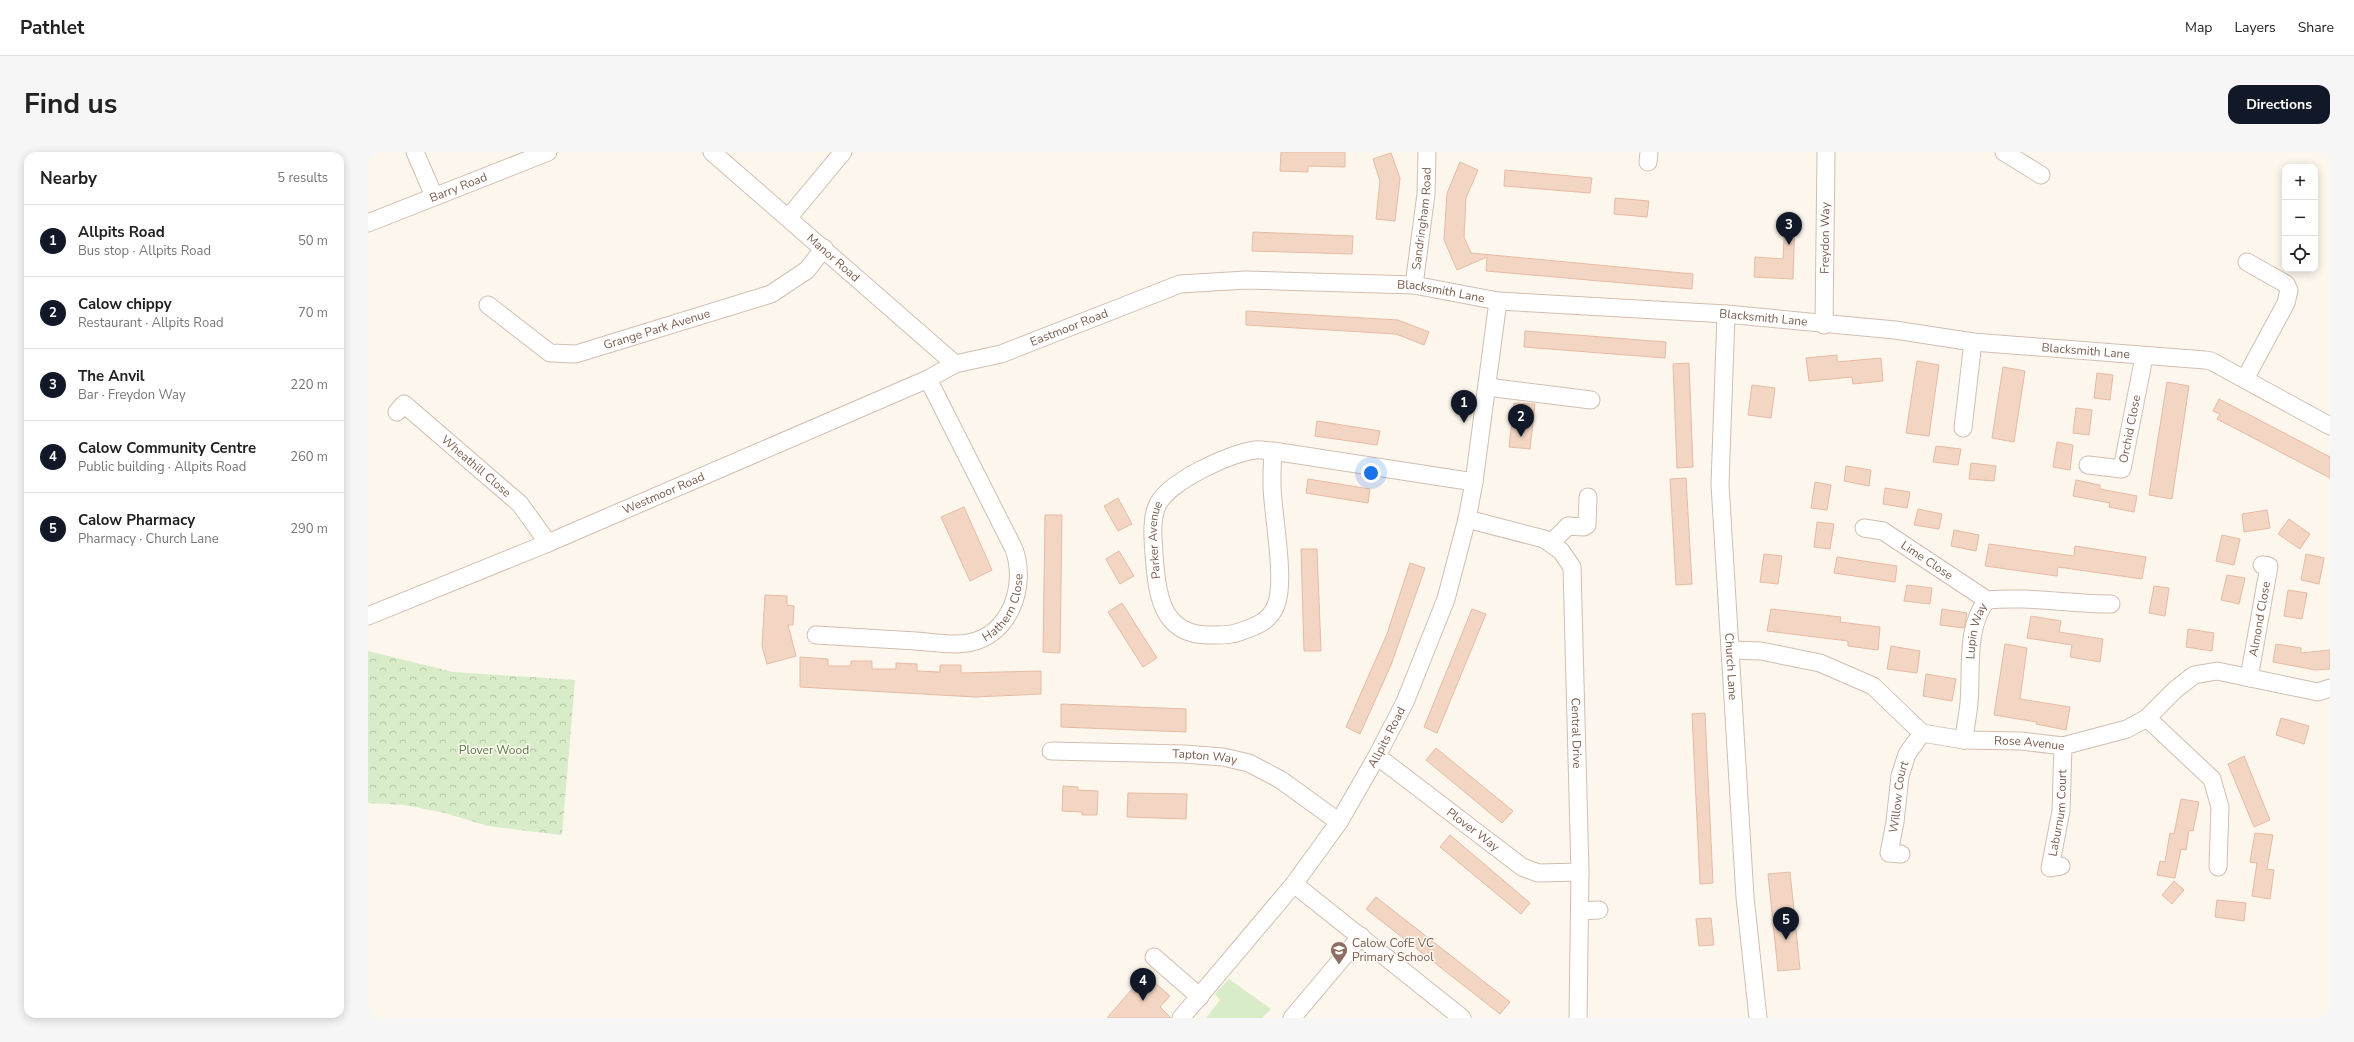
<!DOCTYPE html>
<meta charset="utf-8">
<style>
body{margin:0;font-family:"Nunito Sans",sans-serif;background:#f6f6f6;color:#222}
.controls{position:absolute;right:12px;top:12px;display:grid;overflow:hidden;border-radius:8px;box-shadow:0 2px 10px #0003}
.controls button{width:36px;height:36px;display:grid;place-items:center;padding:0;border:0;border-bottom:1px solid #e0e0e0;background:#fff;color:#222;font:20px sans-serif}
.you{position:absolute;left:1003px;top:321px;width:14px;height:14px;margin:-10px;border:3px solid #fff;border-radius:50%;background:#1a73e8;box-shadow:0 0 0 6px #1a73e833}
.badge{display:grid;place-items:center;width:26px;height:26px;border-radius:50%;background:#111827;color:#fff;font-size:13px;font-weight:700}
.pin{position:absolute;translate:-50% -33px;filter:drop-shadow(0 1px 2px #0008)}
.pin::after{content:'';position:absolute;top:21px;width:14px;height:12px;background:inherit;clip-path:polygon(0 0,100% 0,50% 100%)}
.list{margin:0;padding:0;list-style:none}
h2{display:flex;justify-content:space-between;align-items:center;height:52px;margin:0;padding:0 16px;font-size:17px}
h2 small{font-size:13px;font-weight:400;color:#767676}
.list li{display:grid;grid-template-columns:26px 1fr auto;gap:12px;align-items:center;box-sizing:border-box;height:72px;padding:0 16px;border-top:1px solid #e0e0e0}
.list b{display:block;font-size:15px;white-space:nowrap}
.list p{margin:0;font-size:13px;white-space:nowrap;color:#767676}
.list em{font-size:13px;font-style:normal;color:#767676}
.icon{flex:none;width:22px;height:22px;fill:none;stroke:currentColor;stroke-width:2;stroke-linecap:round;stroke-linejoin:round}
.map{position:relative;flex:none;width:1962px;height:866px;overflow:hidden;border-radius:12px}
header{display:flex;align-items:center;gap:24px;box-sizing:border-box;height:56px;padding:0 20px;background:#fff;border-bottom:1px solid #e0e0e0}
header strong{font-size:19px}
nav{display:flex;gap:22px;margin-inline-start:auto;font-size:14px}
.intro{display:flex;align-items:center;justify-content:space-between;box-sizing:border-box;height:96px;padding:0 24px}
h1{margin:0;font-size:28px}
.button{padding:10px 18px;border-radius:12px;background:#111827;color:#fff;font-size:14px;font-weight:700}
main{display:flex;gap:24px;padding:0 24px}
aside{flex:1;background:#fff;border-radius:12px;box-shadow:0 2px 10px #0003}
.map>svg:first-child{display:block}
.green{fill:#d8ecc9}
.forest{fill:url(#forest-crowns)}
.building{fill:#f3d5c3;stroke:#e6bba3}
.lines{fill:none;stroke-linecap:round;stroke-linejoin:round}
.minor-casing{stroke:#d1beb0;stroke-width:19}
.minor{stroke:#fff;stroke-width:17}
.labels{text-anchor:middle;stroke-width:3;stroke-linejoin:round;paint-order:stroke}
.street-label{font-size:12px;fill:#7a5c4d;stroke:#fffaf3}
.park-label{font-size:12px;fill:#537a41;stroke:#fffaf3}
.education-label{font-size:12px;fill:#785e54;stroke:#fffaf3;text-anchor:start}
</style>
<header>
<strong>Pathlet</strong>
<nav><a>Map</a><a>Layers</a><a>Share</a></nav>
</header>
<div class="intro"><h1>Find us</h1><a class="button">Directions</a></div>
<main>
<aside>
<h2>Nearby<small>5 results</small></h2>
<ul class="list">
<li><span class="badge">1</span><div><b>Allpits Road</b><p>Bus stop · Allpits Road</p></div><em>50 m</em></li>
<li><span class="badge">2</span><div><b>Calow chippy</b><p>Restaurant · Allpits Road</p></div><em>70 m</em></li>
<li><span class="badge">3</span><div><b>The Anvil</b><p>Bar · Freydon Way</p></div><em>220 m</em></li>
<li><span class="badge">4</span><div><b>Calow Community Centre</b><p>Public building · Allpits Road</p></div><em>260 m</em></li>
<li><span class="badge">5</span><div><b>Calow Pharmacy</b><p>Pharmacy · Church Lane</p></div><em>290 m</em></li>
</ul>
</aside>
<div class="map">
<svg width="1962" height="866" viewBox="0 0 1962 866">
<defs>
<pattern id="forest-crowns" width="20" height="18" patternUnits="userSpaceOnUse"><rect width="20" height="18" fill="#d8ecc9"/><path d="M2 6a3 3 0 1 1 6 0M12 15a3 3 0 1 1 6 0" fill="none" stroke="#b4c2a5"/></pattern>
</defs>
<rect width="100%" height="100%" fill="#fdf6ec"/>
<path class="green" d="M861,827L903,857L894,866H838L852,848L847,842Z"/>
<path class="forest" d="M0,499L85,520L207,528L194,683L120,674L77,661L37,653L0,651Z"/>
<g class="building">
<path d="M913,0H977V15L940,14V20L912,19Z"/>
<path d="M1023,1L1032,26L1027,69L1008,67L1012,29L1005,7Z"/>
<path d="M1092,10L1110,18L1098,46L1096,85L1103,101L1325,122L1324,137L1118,119L1119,105L1089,118L1076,88L1079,41Z"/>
<path d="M1137,18L1224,26L1222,41L1136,34Z"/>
<path d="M1247,46L1281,49L1279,65L1246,62Z"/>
<path d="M1417,67H1427L1425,127L1386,125L1387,105L1415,107Z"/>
<path d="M885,80L985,84L984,102L884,99Z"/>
<path d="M878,159L1030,168L1061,180L1056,193L1028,182L878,173Z"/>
<path d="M1157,179L1298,190L1297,206L1156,195Z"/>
<path d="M1469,203V210L1513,206L1515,229L1485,232L1484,225L1441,229L1438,206Z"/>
<path d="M1549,209L1571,213L1561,284L1538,281Z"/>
<path d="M1321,211L1325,315L1309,316L1305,212Z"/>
<path d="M1635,215L1657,219L1646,290L1624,286Z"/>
<path d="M1729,221L1745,223L1742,248L1726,246Z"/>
<path d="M1799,230L1821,234L1804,347L1781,343Z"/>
<path d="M1384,233L1407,236L1403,266L1380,263Z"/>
<path d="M1851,247L1962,305V326L1849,267L1852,262L1845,259Z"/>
<path d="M1146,251L1167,252L1162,297L1141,295Z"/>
<path d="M1708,256L1724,258L1721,283L1705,281Z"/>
<path d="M949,269L1012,279L1009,293L947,284Z"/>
<path d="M1689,290L1705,293L1702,318L1685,315Z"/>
<path d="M1568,294L1593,297L1590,313L1565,310Z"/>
<path d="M1603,311L1628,314L1626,329L1601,327Z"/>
<path d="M1478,314L1503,318L1501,334L1476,329Z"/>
<path d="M1318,326L1324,432L1308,433L1302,327Z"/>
<path d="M940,327L1002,337L1000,351L938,341Z"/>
<path d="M1708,328L1732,333V337L1769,344L1766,360L1741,355L1742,351L1705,344Z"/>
<path d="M1447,330L1463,333L1459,358L1443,356Z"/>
<path d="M1517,336L1542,340L1539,356L1515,352Z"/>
<path d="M750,346L764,372L750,379L736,354Z"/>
<path d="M596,355L624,418L602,429L573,365Z"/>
<path d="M1550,357L1574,362L1571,377L1546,373Z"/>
<path d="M1899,358L1902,376L1876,380L1874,362Z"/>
<path d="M677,363H694L692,501L675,500Z"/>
<path d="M1921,367L1942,382L1932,397L1910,382Z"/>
<path d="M1449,370L1466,372L1462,397L1446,395Z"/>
<path d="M1586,378L1611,383L1608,399L1583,394Z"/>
<path d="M1854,383L1872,387L1866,413L1848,409Z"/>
<path d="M1621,392L1706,404L1707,394L1778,405L1774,427L1690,415L1689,424L1617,414Z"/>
<path d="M933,397H949L953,499H936Z"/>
<path d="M751,399L766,424L752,432L738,407Z"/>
<path d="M1396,402L1414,404L1410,432L1392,430Z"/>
<path d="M1938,402L1956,406L1951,432L1933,428Z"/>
<path d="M1469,405L1529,414L1527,430L1466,421Z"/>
<path d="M1042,411L1057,416L1023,513L992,582L978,575L1019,482Z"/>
<path d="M1859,423L1877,426L1871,452L1853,448Z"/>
<path d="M1539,433L1564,436L1562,452L1536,449Z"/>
<path d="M1786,434L1801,436L1797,464L1781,461Z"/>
<path d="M1920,438L1939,441L1934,467L1916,464Z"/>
<path d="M397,443L419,444V453L426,454L425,473H420L428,504L399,512L394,494Z"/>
<path d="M754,451L789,506L775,515L740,460Z"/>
<path d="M1104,457L1118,462L1069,581L1056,575Z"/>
<path d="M1403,457L1473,465L1472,470L1512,475L1510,498L1480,494V489L1399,479Z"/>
<path d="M1574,457L1599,461L1596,476L1572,473Z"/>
<path d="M1663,464L1693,469L1691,480L1735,487L1732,510L1702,505L1704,493L1659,486Z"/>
<path d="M1820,477L1846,481L1844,499L1818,495Z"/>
<path d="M1637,492L1659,496L1652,547L1702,555L1698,578L1668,572L1669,570L1626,563Z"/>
<path d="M1908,492L1933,496V501L1962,498V517L1947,518L1905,510Z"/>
<path d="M1523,494L1552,499L1549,521L1519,517Z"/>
<path d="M432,505L460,507V514H483V509H504V517H528V511L549,512V519L572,520V513H593V521L673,519V542L607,545L432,535Z"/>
<path d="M1558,522L1588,527L1584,549L1555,544Z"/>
<path d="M693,552L818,557V580L693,575Z"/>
<path d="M1337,561L1345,731L1332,732L1324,562Z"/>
<path d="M1913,566L1941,574L1936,592L1908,583Z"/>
<path d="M1068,596L1145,659L1134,671L1058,608Z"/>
<path d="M1876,604L1902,668L1886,675L1860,612Z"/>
<path d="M695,634L710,635V638L730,639L729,663H714V660L694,659Z"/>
<path d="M760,641L819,642L818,667L759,665Z"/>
<path d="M1813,647L1831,650L1825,679L1821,678L1818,698L1813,697L1807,726L1789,723L1792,709L1797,710L1802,681L1806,682Z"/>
<path d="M1887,681L1905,683L1899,717L1906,718L1902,747L1884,744L1889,711L1882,710Z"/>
<path d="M1082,683L1162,751L1153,762L1072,695Z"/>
<path d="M1422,720L1432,817L1410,819L1400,722Z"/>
<path d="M1806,729L1816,738L1804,752L1794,743Z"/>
<path d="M1008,745L1142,850L1132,862L998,757Z"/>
<path d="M1849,748L1878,751L1876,769L1847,765Z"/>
<path d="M1343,766L1346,793L1331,794L1328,767Z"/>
<path d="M777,822L802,844L792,855L803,866H739Z"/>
</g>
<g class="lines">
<defs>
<g id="minor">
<path d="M47,0L66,44"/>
<path id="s1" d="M344,0L587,212"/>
<path d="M1636,0L1673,23"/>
<path d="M1280,10L1281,0"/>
<path d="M421,65L475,0"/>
<path id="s2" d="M0,71L180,0"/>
<path id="s3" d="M1046,133L1058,42L1059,0"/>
<path id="s4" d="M120,153L182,201L208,202L403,142L439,118L456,96"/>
<path id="s5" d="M1358,162L1352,332L1377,745L1390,866"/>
<path id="s6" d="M1456,173L1458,0"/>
<path d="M1877,227L1918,151L1921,138L1918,132L1879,110"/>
<path d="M1119,235L1223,248"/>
<path id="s7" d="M29,260L36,252L152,352L180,391"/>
<path d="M1595,276L1605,190"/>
<path id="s8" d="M905,299C904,315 903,332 905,348C907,374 917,431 908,453C902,470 886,475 871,480C861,484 851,483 841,483C792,483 789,440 786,402C785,387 783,368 789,354C799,330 862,301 887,298C892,297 899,299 905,299L1106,330"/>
<path id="s9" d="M1720,313L1754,317L1776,205"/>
<path id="s10" d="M1099,367L1176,387L1193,399L1204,415L1212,720L1210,866"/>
<path id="s11" d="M1496,376L1515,379L1619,448"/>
<path d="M1183,391L1200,374L1216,375L1219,373L1220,345"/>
<path id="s12" d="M0,464L180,391L560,227L587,212L633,202L812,132L878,128L1046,133L1130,149L1358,162L1527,178L1605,190L1837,208L1843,209L1962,274"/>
<path id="s13" d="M448,483C482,485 515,487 548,489C565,490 583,494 600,491C643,483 659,433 646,397L560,227"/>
<path id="s14" d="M1362,498L1393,499L1452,511L1505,534L1554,581L1596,588L1653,589L1695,594L1759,577L1779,566L1808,537L1826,523L1849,519L1950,540L1962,536"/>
<path id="s15" d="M1881,526L1901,414L1894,413"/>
<path d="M1779,566L1844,627L1852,655L1850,715"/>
<path id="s16" d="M1596,588C1597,575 1600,563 1601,551C1604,517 1597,476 1619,448C1660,444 1702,452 1743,452"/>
<path id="s17" d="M683,599L816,602L855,605L881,611L913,628L971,670"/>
<path id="s18" d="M1009,604L1154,715L1170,721L1212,720"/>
<path id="s19" d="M1533,702L1521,701L1527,670L1532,624L1539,602L1554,581"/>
<path id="s20" d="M1693,714L1682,716L1693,659L1695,594"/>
<path d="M926,732L1094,866"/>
<path d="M1212,759L1231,758"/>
<path d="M786,805L832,845"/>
<path id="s21" d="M813,866L926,732L971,670L1009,604L1037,550L1078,447L1099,367L1106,330L1130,149"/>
<path d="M924,866L993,784"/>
</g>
</defs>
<use href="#minor" class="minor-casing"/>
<use href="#minor" class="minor"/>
</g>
<defs>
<symbol id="school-pin" viewBox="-11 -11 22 30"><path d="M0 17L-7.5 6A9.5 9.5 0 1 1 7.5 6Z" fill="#8d6e63" stroke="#fffaf3"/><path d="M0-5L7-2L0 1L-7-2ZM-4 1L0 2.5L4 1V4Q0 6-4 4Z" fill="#fff"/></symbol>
</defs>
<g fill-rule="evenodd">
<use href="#school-pin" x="961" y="788" width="20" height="27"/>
</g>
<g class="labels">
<g class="street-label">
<text dy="4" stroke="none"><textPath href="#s2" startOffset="97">Barry Road</textPath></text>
<text dy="4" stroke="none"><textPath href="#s3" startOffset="67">Sandringham Road</textPath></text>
<text dy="4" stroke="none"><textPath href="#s6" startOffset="87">Freydon Way</textPath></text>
<text dy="4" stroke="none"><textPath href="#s1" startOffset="161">Manor Road</textPath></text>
<text dy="4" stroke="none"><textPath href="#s12" startOffset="1140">Blacksmith Lane</textPath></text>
<text dy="4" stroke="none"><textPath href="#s12" startOffset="1464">Blacksmith Lane</textPath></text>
<text dy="4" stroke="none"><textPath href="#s12" startOffset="759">Eastmoor Road</textPath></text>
<text dy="4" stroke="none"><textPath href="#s4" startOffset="189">Grange Park Avenue</textPath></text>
<text dy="4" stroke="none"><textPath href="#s12" startOffset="1788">Blacksmith Lane</textPath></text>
<text dy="4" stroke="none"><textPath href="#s9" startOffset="75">Orchid Close</textPath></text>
<text dy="4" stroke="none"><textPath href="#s7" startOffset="106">Wheathill Close</textPath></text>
<text dy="4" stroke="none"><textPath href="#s12" startOffset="320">Westmoor Road</textPath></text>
<text dy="4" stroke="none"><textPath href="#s8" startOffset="358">Parker Avenue</textPath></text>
<text dy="4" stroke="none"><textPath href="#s11" startOffset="72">Lime Close</textPath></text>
<text dy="4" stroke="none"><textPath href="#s13" startOffset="207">Hathern Close</textPath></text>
<text dy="4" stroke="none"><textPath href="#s15" startOffset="60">Almond Close</textPath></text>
<text dy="4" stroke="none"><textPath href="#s16" startOffset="110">Lupin Way</textPath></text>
<text dy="4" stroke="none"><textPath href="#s5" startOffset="353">Church Lane</textPath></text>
<text dy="4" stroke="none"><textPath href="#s10" startOffset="286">Central Drive</textPath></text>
<text dy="4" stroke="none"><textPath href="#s21" startOffset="349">Allpits Road</textPath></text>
<text dy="4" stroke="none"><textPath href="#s14" startOffset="325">Rose Avenue</textPath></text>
<text dy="4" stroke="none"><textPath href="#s17" startOffset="154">Tapton Way</textPath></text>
<text dy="4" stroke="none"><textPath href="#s19" startOffset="69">Willow Court</textPath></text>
<text dy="4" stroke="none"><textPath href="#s20" startOffset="67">Laburnum Court</textPath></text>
<text dy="4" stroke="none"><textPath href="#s18" startOffset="121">Plover Way</textPath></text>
</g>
<g class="park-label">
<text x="126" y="602">Plover Wood</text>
</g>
<g class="education-label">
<text x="984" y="795">Calow CofE VC<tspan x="984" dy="14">Primary School</tspan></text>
</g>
</g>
</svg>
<div class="controls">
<button>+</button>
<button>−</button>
<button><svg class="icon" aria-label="locate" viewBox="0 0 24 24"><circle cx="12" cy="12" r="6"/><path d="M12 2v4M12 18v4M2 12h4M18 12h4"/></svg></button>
</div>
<div class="you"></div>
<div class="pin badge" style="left:1096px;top:271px">1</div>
<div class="pin badge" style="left:1153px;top:285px">2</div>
<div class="pin badge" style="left:1421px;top:93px">3</div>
<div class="pin badge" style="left:775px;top:849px">4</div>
<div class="pin badge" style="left:1418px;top:788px">5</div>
</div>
</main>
